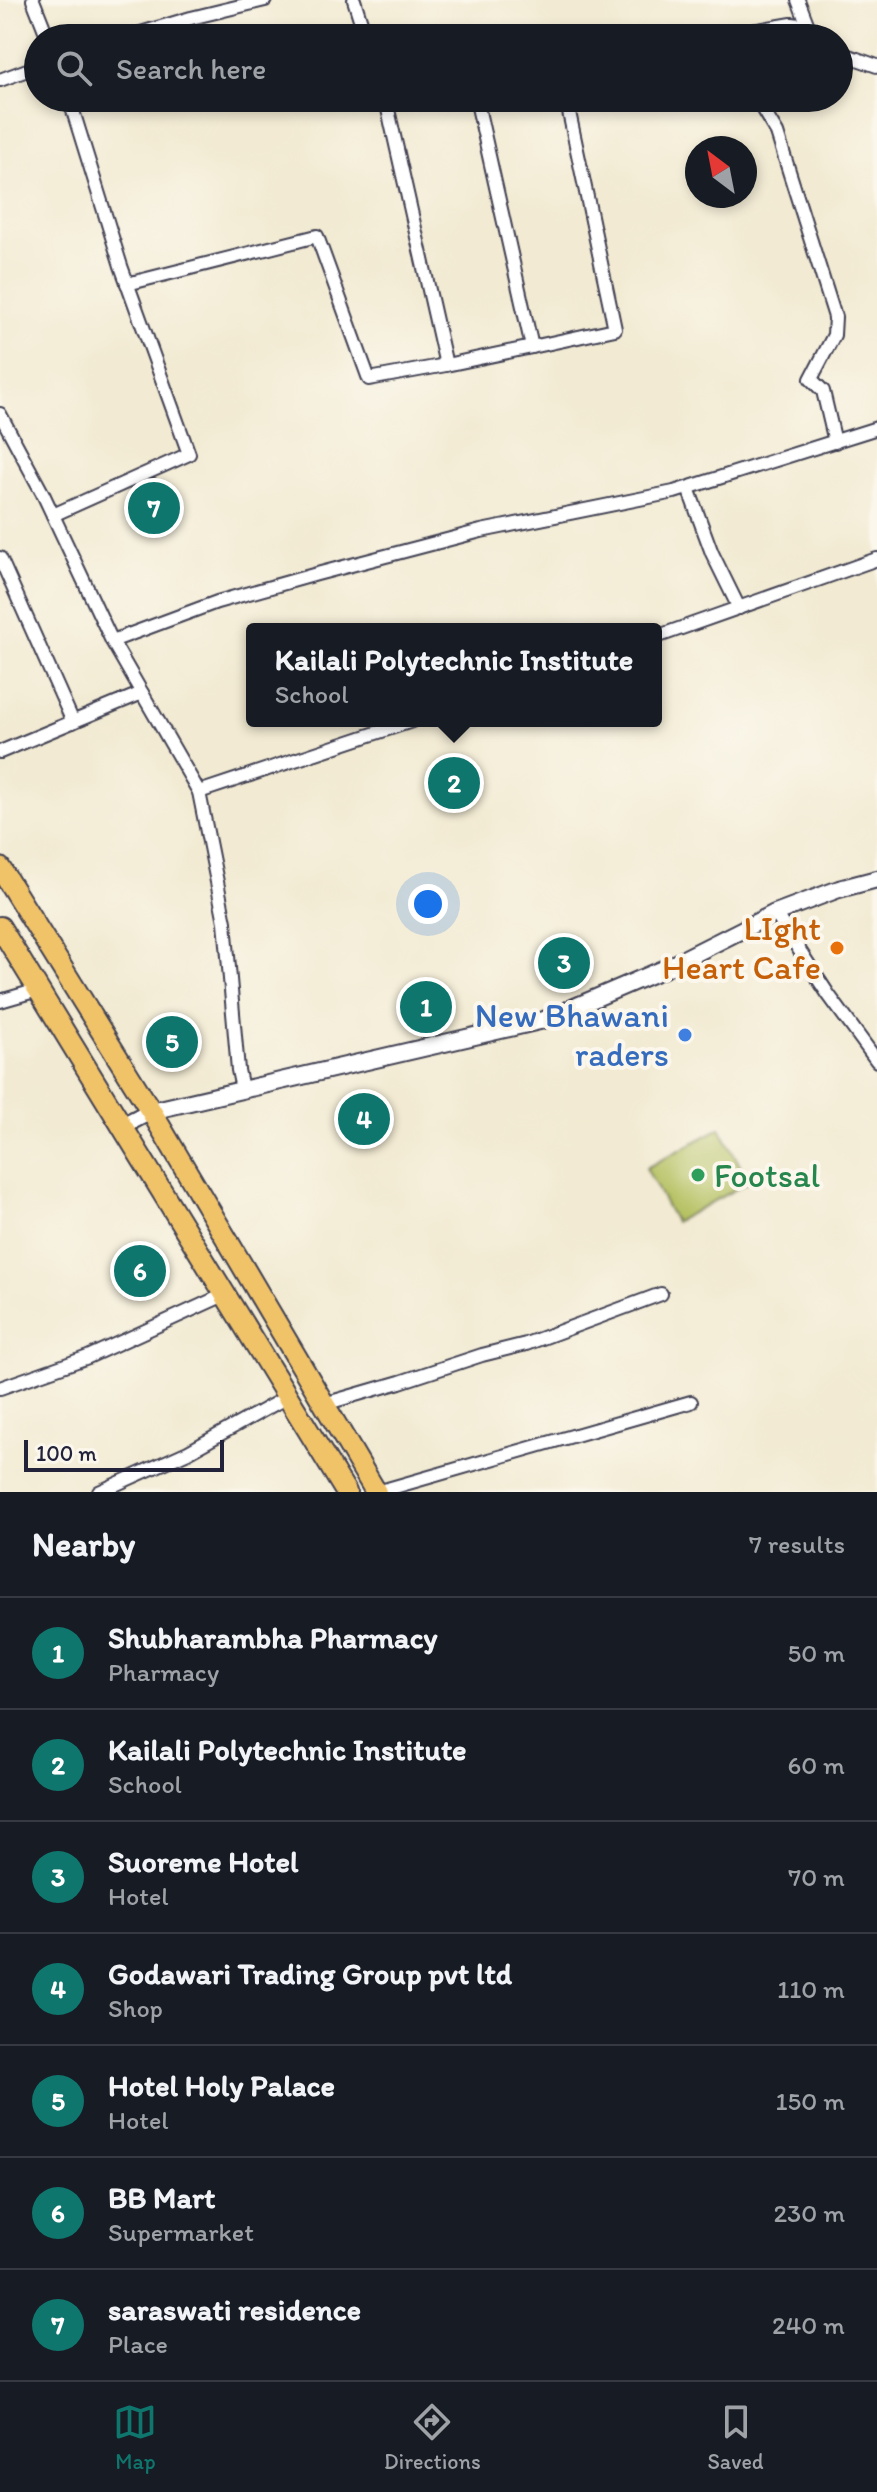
<!DOCTYPE html>
<style>
body{margin:0;font-family:Itim,sans-serif;background:#20242c;color:#f1f3f6}
.compass{position:absolute;left:685px;top:136px;width:72px;height:72px;border-radius:50%;background:#171b24;box-shadow:0 4px 12px #0003;rotate:328deg}
.scale{position:absolute;left:24px;bottom:20px;width:200px;box-sizing:border-box;padding-left:8px;border:4px solid #22223b;border-top:0;font-size:22px;line-height:28px;white-space:nowrap;color:#22223b;-webkit-text-stroke:6px #fbf7ec;paint-order:stroke}
.you{position:absolute;left:428px;top:904px;width:28px;height:28px;margin:-20px;border:6px solid #fff;border-radius:50%;background:#1a73e8;box-shadow:0 0 0 12px #1a73e833}
.badge{display:grid;place-items:center;width:52px;height:52px;border-radius:50%;background:#0f766e;color:#fff;font-size:26px;font-weight:700}
.pin{position:absolute;translate:-50% -50%;border:4px solid #fff;box-shadow:0 2px 8px #0006}
.popup{position:absolute;left:246px;top:623px;width:416px;height:104px;box-sizing:border-box;display:grid;place-content:center;border-radius:8px;background:#171b24;filter:drop-shadow(0 2px 6px #0005);font-size:26px;white-space:nowrap;color:#9ea1a6}
.popup b{font-size:30px;color:#f1f3f6}
.popup::after{content:'';position:absolute;left:50%;top:100%;margin-left:-16px;border:16px solid transparent;border-top-color:#171b24}
.list{margin:0;padding:0;list-style:none}
h2{display:flex;justify-content:space-between;align-items:center;height:104px;margin:0;padding:0 32px;font-size:34px}
h2 small{font-size:26px;font-weight:400;color:#9ea1a6}
.list li{display:grid;grid-template-columns:52px 1fr auto;gap:24px;align-items:center;box-sizing:border-box;height:112px;padding:0 32px;border-top:2px solid #363941}
.list b{display:block;font-size:30px;white-space:nowrap}
.list p{margin:0;font-size:26px;white-space:nowrap;color:#9ea1a6}
.list em{font-size:26px;font-style:normal;color:#9ea1a6}
.icon{flex:none;width:44px;height:44px;fill:none;stroke:currentColor;stroke-width:2;stroke-linecap:round;stroke-linejoin:round}
.map{position:relative;flex:none;width:877px;height:1492px;overflow:hidden}
.search{position:absolute;background:#171b24;box-shadow:0 4px 12px #0003;left:24px;right:24px;top:24px;height:88px;display:flex;align-items:center;gap:20px;box-sizing:border-box;padding:0 28px;border-radius:44px;color:#9ea1a6;font-size:30px}
.sheet{height:888px;background:#171b24}
nav{display:flex;justify-content:space-around;align-items:center;box-sizing:border-box;height:112px;border-top:2px solid #363941;background:#171b24;font-size:22px;color:#9ea1a6}
nav a{display:grid;justify-items:center;gap:4px}
nav .on{color:#0f766e}
.map>svg:first-child{display:block}
.green{fill:#b5c162;stroke:#6c724e;stroke-width:2}
.lines{fill:none;stroke-linecap:round;stroke-linejoin:round}
.minor-casing{stroke:#414052;stroke-width:16}
.tertiary-casing{stroke:#414052;stroke-width:20}
.trunk-casing{stroke:#414052;stroke-width:24}
.minor{stroke:#fff;stroke-width:12}
.tertiary{stroke:#fff;stroke-width:16}
.trunk{stroke:#f1c369;stroke-width:20}
.food-dot{fill:#e8710a;stroke:#fbf7ec;stroke-width:3}
.shop-dot{fill:#3f7fe0;stroke:#fbf7ec;stroke-width:3}
.leisure-dot{fill:#2e9e5b;stroke:#fbf7ec;stroke-width:3}
.labels{text-anchor:middle;stroke-width:8;stroke-linejoin:round;paint-order:stroke}
.food-label{font-size:34px;fill:#c56008;stroke:#fbf7ec;text-anchor:end}
.shop-label{font-size:34px;fill:#366cbe;stroke:#fbf7ec;text-anchor:end}
.leisure-label{font-size:34px;fill:#27864d;stroke:#fbf7ec;text-anchor:start}
</style>
<div class="map">
<svg width="877" height="1492" viewBox="0 0 877 1492">
<rect width="100%" height="100%" fill="#fbf7ec"/>
<filter id="ink" filterUnits="userSpaceOnUse"><feTurbulence type="fractalNoise" baseFrequency=".0125" numOctaves="2"/><feDisplacementMap in="SourceGraphic" scale="16" xChannelSelector="R" yChannelSelector="G"/><feConvolveMatrix kernelMatrix="1 2 1 2 8 2 1 2 1" color-interpolation-filters="sRGB"/></filter>
<filter id="wash" filterUnits="userSpaceOnUse"><feTurbulence type="fractalNoise" baseFrequency=".006" numOctaves="4" result="noise"/><feDisplacementMap in="SourceGraphic" scale="32" xChannelSelector="R" yChannelSelector="G"/><feGaussianBlur stdDeviation="1.8" result="paint"/><feColorMatrix in="noise" values="0 0 0 0 0 0 0 0 0 0 0 0 0 0 0 0 0 1.4 0 .05"/><feComposite in="paint" operator="in"/></filter>
<g filter="url(#wash)">
<rect width="100%" height="100%" fill="#f2ead2"/>
<path class="green" d="M720,1128L749,1182L675,1222L646,1168Z"/>
</g>
<g filter="url(#ink)">
<g class="lines">
<defs>
<g id="minor">
<path d="M33,0L48,38"/>
<path d="M354,0L366,38"/>
<path d="M798,0L808,26"/>
<path d="M124,38L191,18L265,0"/>
<path d="M710,38L792,24L808,26L822,38"/>
<path d="M839,50L846,55L877,66"/>
<path d="M0,80L38,66"/>
<path d="M385,98L387,105L419,98"/>
<path d="M778,98L763,110L777,133L835,317L834,335L811,379L823,391L835,442"/>
<path d="M387,105L446,365L532,347L476,98"/>
<path d="M127,284L317,236L369,379L446,365"/>
<path d="M532,347L615,329L566,98"/>
<path d="M0,414L43,494L112,641L199,792L225,922L238,1070L242,1089"/>
<path d="M688,488L712,553L739,608"/>
<path d="M53,515L189,454L121,266L69,98"/>
<path d="M0,558L73,722"/>
<path d="M656,637L877,559"/>
<path d="M112,641L217,602L317,574L481,531L674,492L877,428"/>
<path d="M0,752L142,693"/>
<path d="M199,792L412,721"/>
<path d="M775,913L828,994L877,1061"/>
<path d="M0,1001L38,990"/>
<path d="M0,1388L88,1357L224,1295"/>
<path d="M324,1404L400,1382L482,1355L526,1344L661,1294"/>
<path d="M99,1492L188,1452L287,1397"/>
<path d="M377,1492L691,1402"/>
</g>
<path id="tertiary" d="M122,1126L151,1111L544,1020L666,968L775,913L839,889L877,879"/>
<g id="trunk">
<path d="M0,868L151,1111L376,1492"/>
<path d="M0,927L346,1492"/>
</g>
</defs>
<use href="#minor" class="minor-casing"/>
<use href="#tertiary" class="tertiary-casing"/>
<use href="#trunk" class="trunk-casing"/>
<use href="#minor" class="minor"/>
<use href="#tertiary" class="tertiary"/>
<use href="#trunk" class="trunk"/>
</g>
</g>
<circle class="food-dot" cx="837" cy="948" r="8"/>
<circle class="shop-dot" cx="685" cy="1035" r="8"/>
<circle class="leisure-dot" cx="698" cy="1175" r="8"/>
<g class="labels">
<g class="food-label">
<text x="821" y="940">LIght<tspan x="821" dy="39">Heart Cafe</tspan></text>
</g>
<g class="shop-label">
<text x="669" y="1027">New Bhawani<tspan x="669" dy="39">raders</tspan></text>
</g>
<g class="leisure-label">
<text x="714" y="1187">Footsal</text>
</g>
</g>
</svg>
<svg class="compass" viewBox="-18 -18 36 36"><path d="M0-13l5 13h-10z" fill="#e53935"/><path d="M0 13l5-13h-10z" fill="#9ea1a6"/></svg>
<div class="scale">100 m</div>
<div class="you"></div>
<div class="pin badge" style="left:426px;top:1007px">1</div>
<div class="pin badge" style="left:454px;top:783px">2</div>
<div class="popup"><b>Kailali Polytechnic Institute</b>School</div>
<div class="pin badge" style="left:564px;top:963px">3</div>
<div class="pin badge" style="left:364px;top:1119px">4</div>
<div class="pin badge" style="left:172px;top:1042px">5</div>
<div class="pin badge" style="left:140px;top:1271px">6</div>
<div class="pin badge" style="left:154px;top:508px">7</div>
<div class="search"><svg class="icon" aria-label="search" viewBox="0 0 24 24"><circle cx="10" cy="10" r="6"/><path d="M15 15l6 6"/></svg>Search here</div>
</div>
<section class="sheet">
<h2>Nearby<small>7 results</small></h2>
<ul class="list">
<li><span class="badge">1</span><div><b>Shubharambha Pharmacy</b><p>Pharmacy</p></div><em>50 m</em></li>
<li><span class="badge">2</span><div><b>Kailali Polytechnic Institute</b><p>School</p></div><em>60 m</em></li>
<li><span class="badge">3</span><div><b>Suoreme Hotel</b><p>Hotel</p></div><em>70 m</em></li>
<li><span class="badge">4</span><div><b>Godawari Trading Group pvt ltd</b><p>Shop</p></div><em>110 m</em></li>
<li><span class="badge">5</span><div><b>Hotel Holy Palace</b><p>Hotel</p></div><em>150 m</em></li>
<li><span class="badge">6</span><div><b>BB Mart</b><p>Supermarket</p></div><em>230 m</em></li>
<li><span class="badge">7</span><div><b>saraswati residence</b><p>Place</p></div><em>240 m</em></li>
</ul>
</section>
<nav>
<a class="on"><svg class="icon" aria-label="map" viewBox="0 0 24 24"><path d="M3 6l6-2 6 2 6-2v14l-6 2-6-2-6 2zM9 4v14M15 6v14"/></svg>Map</a>
<a><svg class="icon" aria-label="directions" viewBox="0 0 24 24"><path d="M12 3l9 9-9 9-9-9zM9 14v-3h6M13 9l2 2-2 2"/></svg>Directions</a>
<a><svg class="icon" aria-label="saved" viewBox="0 0 24 24"><path d="M7 4h10v16l-5-4-5 4z"/></svg>Saved</a>
</nav>
